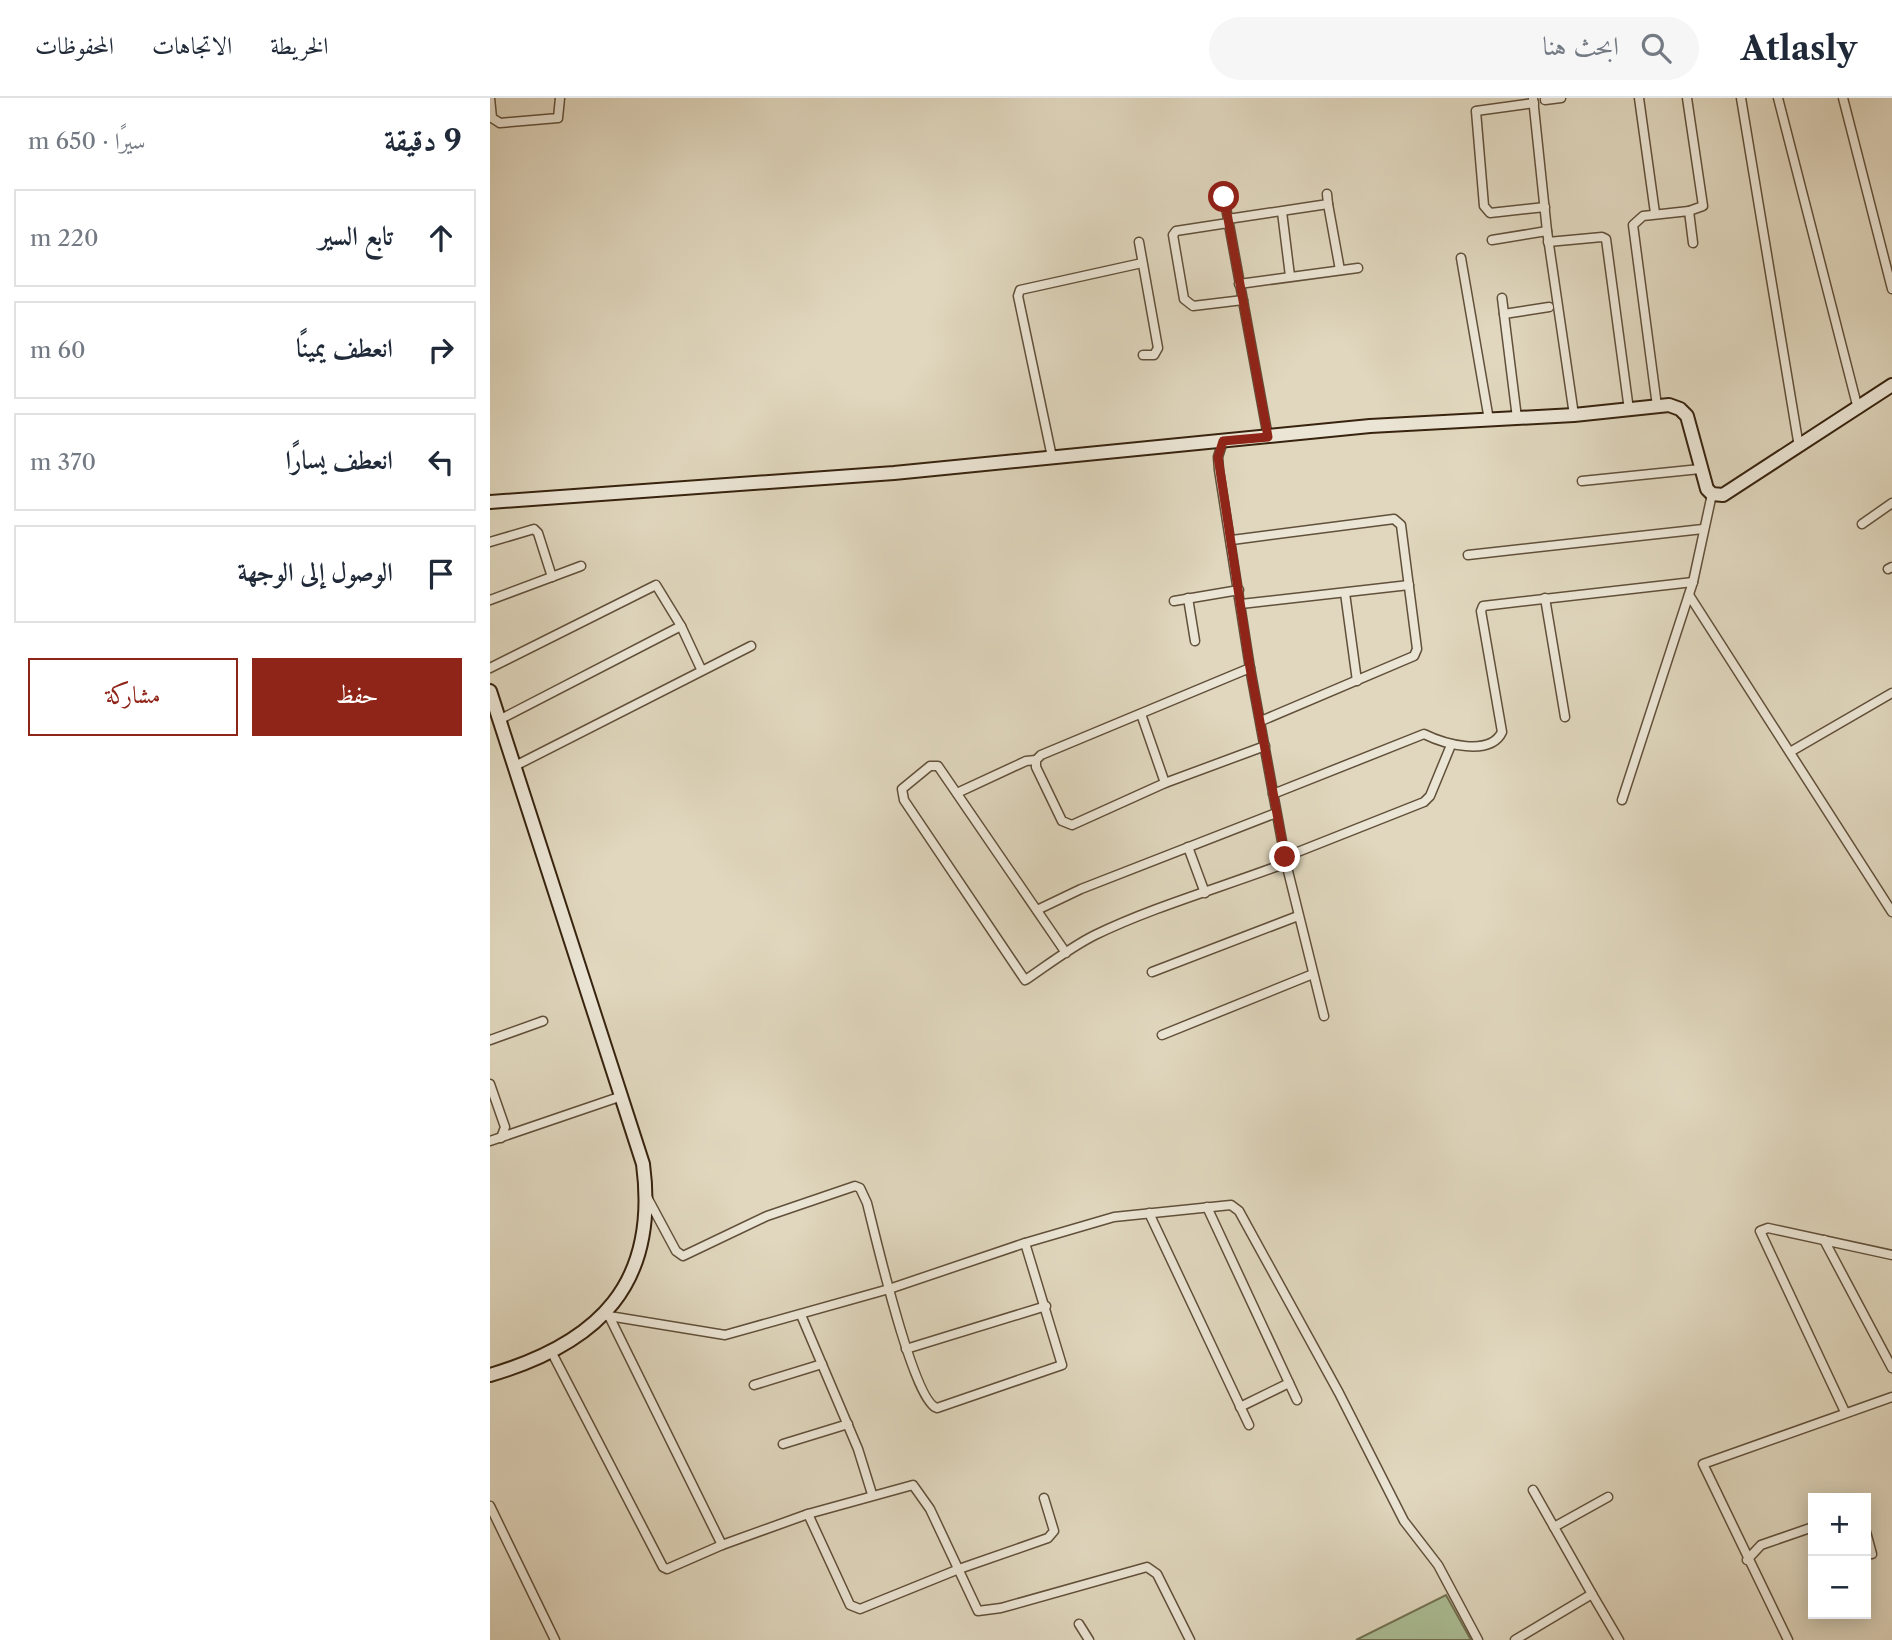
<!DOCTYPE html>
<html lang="ar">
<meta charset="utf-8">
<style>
body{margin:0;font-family:"Libre Caslon Text",Amiri,serif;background:#f6f6f7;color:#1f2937;direction:rtl}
.controls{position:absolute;right:21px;bottom:21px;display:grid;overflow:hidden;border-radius:0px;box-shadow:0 4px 18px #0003}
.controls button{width:63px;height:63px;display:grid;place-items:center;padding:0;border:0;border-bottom:2px solid #e0e1e3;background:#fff;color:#1f2937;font:35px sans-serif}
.stop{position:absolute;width:21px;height:21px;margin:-16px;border:5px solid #8f2418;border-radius:50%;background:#fff}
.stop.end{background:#8f2418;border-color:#fff;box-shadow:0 2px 7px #0008}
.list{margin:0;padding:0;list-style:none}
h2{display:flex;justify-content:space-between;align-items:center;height:91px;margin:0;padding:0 28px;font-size:30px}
h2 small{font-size:23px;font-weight:400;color:#747a83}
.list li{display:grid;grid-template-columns:46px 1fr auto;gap:21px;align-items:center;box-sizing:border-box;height:98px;margin:0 14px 14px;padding:0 14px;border:2px solid #e0e1e3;border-radius:0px}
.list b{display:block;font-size:26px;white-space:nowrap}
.list em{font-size:23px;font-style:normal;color:#747a83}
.actions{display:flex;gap:14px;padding:21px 28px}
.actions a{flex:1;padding:16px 0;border:2px solid #8f2418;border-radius:0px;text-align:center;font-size:24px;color:#8f2418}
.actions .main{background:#8f2418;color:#fff}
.icon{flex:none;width:38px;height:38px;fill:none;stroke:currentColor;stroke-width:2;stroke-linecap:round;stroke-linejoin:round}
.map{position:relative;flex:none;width:1402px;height:1542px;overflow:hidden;direction:ltr}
header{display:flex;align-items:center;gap:42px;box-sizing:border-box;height:98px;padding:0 35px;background:#fff;border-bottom:2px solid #e0e1e3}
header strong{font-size:33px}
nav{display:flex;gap:38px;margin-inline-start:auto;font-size:24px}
.search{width:490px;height:63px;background:#f6f6f7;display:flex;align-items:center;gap:18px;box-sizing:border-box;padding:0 24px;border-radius:38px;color:#747a83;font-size:26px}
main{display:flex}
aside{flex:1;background:#fff}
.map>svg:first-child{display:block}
.green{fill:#acbf96;stroke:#727152;stroke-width:2}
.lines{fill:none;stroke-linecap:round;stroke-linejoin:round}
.street-casing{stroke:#61503a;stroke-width:11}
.secondary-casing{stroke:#37230e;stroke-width:16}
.street{stroke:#ebe5d5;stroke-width:8}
.secondary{stroke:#ebe5d5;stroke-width:12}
.route{stroke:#8f2418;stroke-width:9}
</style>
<header>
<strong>Atlasly</strong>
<div class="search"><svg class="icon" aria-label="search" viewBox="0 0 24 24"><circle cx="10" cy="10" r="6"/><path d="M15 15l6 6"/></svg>ابحث هنا</div>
<nav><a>الخريطة</a><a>الاتجاهات</a><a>المحفوظات</a></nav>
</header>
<main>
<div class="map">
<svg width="1402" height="1542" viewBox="0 0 1402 1542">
<rect width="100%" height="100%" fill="#e0d7be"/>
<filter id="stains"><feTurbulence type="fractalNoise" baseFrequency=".00286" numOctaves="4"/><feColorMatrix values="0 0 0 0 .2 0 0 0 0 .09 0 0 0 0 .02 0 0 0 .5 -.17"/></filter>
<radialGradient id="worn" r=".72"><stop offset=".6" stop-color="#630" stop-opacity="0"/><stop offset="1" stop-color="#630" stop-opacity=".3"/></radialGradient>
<path class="green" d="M956,1497L981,1542H866Z"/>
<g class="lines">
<defs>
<g id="street">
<path d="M0,0L2,20L10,25L68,20L70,0"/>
<path d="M1043,0L1057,133L1084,317"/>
<path d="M1149,0L1165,115"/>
<path d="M1197,0L1213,108L1199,113"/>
<path d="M1251,0L1309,349"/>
<path d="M1288,0L1368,311"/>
<path d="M1353,0L1402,191"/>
<path d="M1055,2L1071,0"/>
<path d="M1044,5L986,13L994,108L1000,115L1055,109"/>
<path d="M734,99L778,339"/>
<path d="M838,106L850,172"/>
<path d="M792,114L800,178"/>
<path d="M738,121L838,106L837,96"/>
<path d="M738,125L686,133L683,137L694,201L703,208L753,202"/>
<path d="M1002,142L1057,133"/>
<path d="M649,144L668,250L664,257H653"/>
<path d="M1058,144L1112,139L1116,141L1139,312"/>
<path d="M971,160L999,322"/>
<path d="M749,186L868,170"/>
<path d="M1012,200L1027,320"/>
<path d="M1014,216L1059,209"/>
<path d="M1167,308L1143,127L1153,118L1199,113L1203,145"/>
<path d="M733,343L728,359L729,372L760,570L796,765L834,918"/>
<path d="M562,359L528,198L530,192L652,165"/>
<path d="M1092,383L1210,371"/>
<path d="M1372,426L1402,405"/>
<path d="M742,442L904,421L911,427L927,551L924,558L771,623"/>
<path d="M0,444L44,431L48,435L62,479"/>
<path d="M978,457L1213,431"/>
<path d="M1398,471L1402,469"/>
<path d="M855,495L867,583"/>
<path d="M1199,497L1402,814"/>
<path d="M698,500L705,543"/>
<path d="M1055,500L1075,619"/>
<path d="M0,502L91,468"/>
<path d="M684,503L749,492"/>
<path d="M751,506L919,487"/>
<path d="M0,570L166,487L191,528L211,571"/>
<path d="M760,570L551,657L546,662V669L572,723L582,727L675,685L775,648"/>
<path d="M651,616L675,685"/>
<path d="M9,622L191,528"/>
<path d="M1300,654L1402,595"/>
<path d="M23,669L261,548"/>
<path d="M467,695L536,663L546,662"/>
<path d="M783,696L934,636C954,646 1000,659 1012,634L991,513L993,508L1203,484"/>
<path d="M1132,702L1203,484L1222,396"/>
<path d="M698,749L715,795"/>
<path d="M795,759L934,704L940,698L961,647"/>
<path d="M547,812L591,791L786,715"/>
<path d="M576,855L448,668H440L412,691L414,702L535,882L537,881C559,866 581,849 605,837C665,808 733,789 796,765"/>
<path d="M662,874L808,818"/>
<path d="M672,937L823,876"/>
<path d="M0,942L53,923"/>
<path d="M0,986L15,1029L11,1040"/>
<path d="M0,1043L132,998"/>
<path d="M157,1099L186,1153L193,1158L277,1118L365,1088L370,1090L377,1105C385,1136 423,1303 447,1310L572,1267L535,1145"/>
<path d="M717,1109L807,1302"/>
<path d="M659,1115L759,1327"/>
<path d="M1334,1142L1402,1270"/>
<path d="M113,1217L235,1237L399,1191L535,1145L624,1119L741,1107L749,1113L849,1295L914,1423L948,1467L988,1542"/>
<path d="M311,1217L368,1351L382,1396"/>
<path d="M416,1251L556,1208"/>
<path d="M62,1255L173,1469L177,1471L232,1447L119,1218"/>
<path d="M264,1287L332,1266"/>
<path d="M750,1309L799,1285"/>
<path d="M1355,1314L1270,1133L1278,1130L1402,1157"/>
<path d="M293,1346L358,1326"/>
<path d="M1043,1392L1102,1496"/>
<path d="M0,1408L65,1542"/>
<path d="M318,1416L360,1507L370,1511L469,1471L558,1440L564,1433L554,1400"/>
<path d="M1064,1429L1118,1399"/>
<path d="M1376,1434L1382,1456"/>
<path d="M232,1447L318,1416L423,1387L440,1411L488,1513L511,1510L657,1469L667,1476L700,1542"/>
<path d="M1257,1462L1271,1447L1323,1429"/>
<path d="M589,1526L599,1542"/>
<path d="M1025,1542L1102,1496L1129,1542"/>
<path d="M1298,1542L1213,1366L1402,1299"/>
</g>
<g id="secondary">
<path d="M0,404L404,375L880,328L1084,317L1179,307L1190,311L1197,318L1217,391L1222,396L1233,397L1402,287"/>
<path d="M0,593L153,1066C169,1186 109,1245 0,1277"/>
</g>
</defs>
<use href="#street" class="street-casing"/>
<use href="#secondary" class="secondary-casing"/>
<use href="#street" class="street"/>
<use href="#secondary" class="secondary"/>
</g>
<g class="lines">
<path class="route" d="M734,99L778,339L733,343L728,359L760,570L795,759"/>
</g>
<rect width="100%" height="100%" filter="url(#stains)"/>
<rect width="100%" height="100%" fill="url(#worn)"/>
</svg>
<div class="controls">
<button>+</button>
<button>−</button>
</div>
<div class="stop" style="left:734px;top:99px"></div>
<div class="stop end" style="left:795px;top:759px"></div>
</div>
<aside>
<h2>9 دقيقة<small>سيرًا · 650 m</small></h2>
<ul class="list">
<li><svg class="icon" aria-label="ahead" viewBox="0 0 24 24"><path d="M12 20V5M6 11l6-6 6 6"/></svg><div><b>تابع السير</b></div><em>220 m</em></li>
<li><svg class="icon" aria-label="right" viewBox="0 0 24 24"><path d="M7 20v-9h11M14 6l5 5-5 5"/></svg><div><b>انعطف يمينًا</b></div><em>60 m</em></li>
<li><svg class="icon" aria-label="left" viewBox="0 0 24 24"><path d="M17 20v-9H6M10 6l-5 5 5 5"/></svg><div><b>انعطف يسارًا</b></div><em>370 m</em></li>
<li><svg class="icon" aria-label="arrive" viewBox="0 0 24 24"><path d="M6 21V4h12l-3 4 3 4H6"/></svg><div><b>الوصول إلى الوجهة</b></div></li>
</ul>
<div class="actions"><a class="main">حفظ</a><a>مشاركة</a></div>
</aside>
</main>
